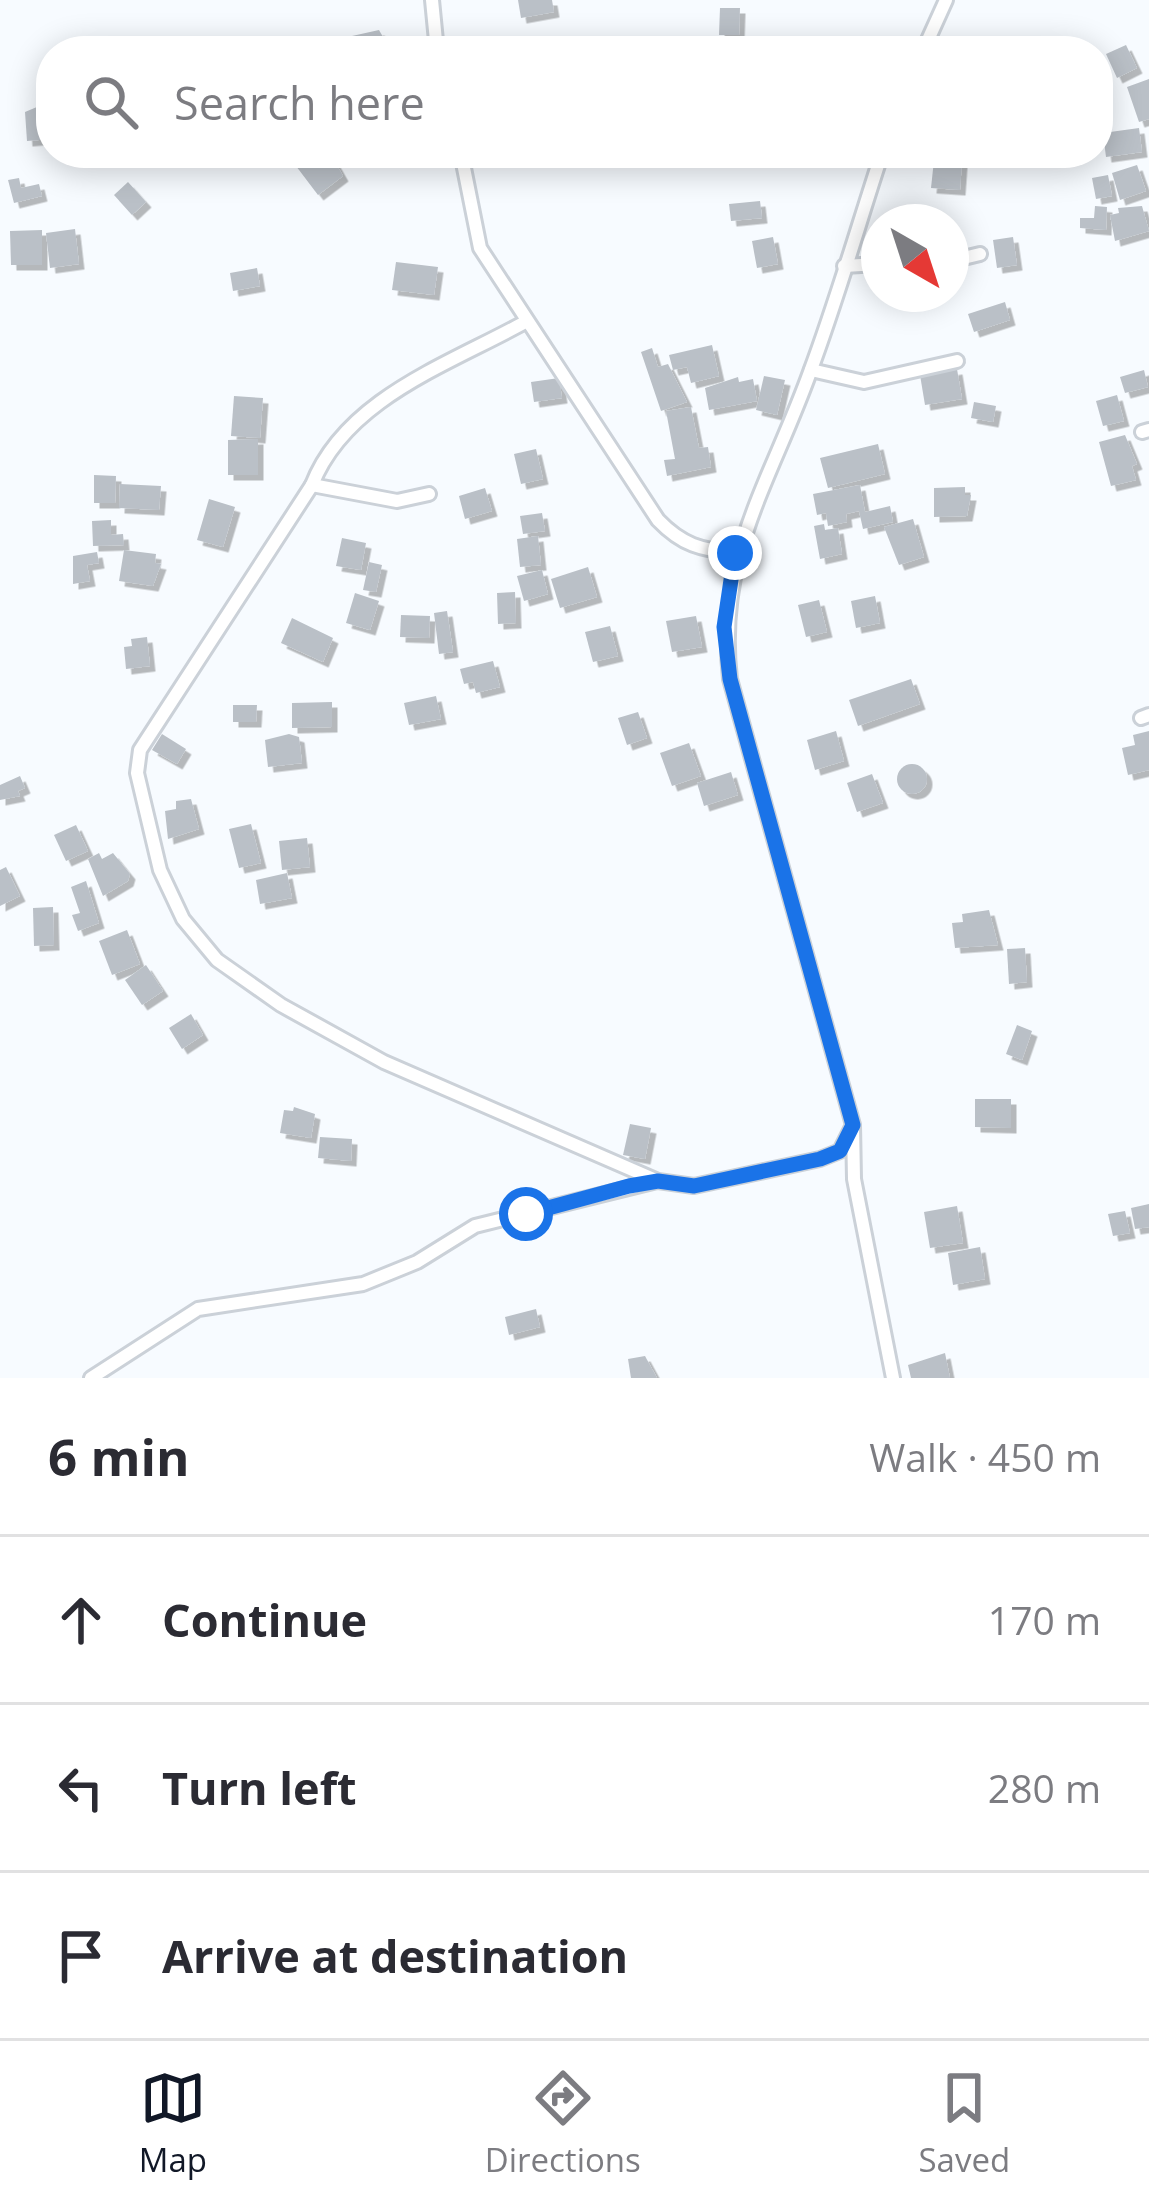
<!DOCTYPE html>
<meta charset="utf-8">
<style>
body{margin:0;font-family:"Open Sans",sans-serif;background:#f7f7f7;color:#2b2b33}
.compass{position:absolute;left:861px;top:204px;width:108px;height:108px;border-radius:50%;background:#fff;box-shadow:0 6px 30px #0003;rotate:141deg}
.stop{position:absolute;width:36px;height:36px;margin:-27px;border:9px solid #1a73e8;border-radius:50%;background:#fff}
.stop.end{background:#1a73e8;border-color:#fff;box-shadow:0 3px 12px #0008}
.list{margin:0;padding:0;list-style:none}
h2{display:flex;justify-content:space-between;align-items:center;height:156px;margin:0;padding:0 48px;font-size:51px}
h2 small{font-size:39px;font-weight:400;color:#7c7c81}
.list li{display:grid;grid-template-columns:78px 1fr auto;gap:36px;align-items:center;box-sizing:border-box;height:168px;padding:0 48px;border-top:3px solid #e1e1e2}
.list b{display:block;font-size:45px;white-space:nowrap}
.list em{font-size:39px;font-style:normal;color:#7c7c81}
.icon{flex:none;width:66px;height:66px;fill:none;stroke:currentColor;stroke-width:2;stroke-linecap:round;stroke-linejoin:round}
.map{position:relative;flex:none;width:1149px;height:1378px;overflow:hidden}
.search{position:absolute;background:#fff;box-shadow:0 6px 30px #0003;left:36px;right:36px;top:36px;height:132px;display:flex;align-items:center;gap:30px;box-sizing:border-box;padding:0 42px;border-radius:48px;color:#7c7c81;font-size:45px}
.sheet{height:660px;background:#fff}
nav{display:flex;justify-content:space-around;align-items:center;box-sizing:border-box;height:168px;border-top:3px solid #e1e1e2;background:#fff;font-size:33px;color:#7c7c81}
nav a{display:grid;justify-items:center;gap:6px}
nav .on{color:#111827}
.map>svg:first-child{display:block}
.building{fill:#bac0c7;filter:url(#shadow)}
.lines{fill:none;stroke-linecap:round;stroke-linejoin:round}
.street-casing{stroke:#cbd1d8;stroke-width:18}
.street{stroke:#fff;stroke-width:12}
.route{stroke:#1a73e8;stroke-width:15}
</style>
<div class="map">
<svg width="1149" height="1378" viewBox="0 0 1149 1378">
<defs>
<filter id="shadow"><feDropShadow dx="5.5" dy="5.5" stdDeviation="0" flood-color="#0004"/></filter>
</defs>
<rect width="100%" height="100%" fill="#f7fbff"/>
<g class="building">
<path d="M518,0H552L554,12L521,18Z"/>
<path d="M720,8H740L739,35H719Z"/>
<path d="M379,30L391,51H355L352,36Z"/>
<path d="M1126,45L1137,68L1117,78L1106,54Z"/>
<path d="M1149,79V119L1139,122L1127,87Z"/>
<path d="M44,104V112H50L51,139L27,141L25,112Z"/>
<path d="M1139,128L1142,152L1106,157L1103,133Z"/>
<path d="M313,153H330L343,176L318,195L296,166Z"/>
<path d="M934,160L962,162L960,190L931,188Z"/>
<path d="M1137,165L1146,191L1120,200L1112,173Z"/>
<path d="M1108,175L1112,196L1096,199L1092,178Z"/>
<path d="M19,178L21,188L39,184L42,196L14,203L8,180Z"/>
<path d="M128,182L146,202L132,215L114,195Z"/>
<path d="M760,201L762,218L731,221L729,204Z"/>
<path d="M1095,206L1107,207L1106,230L1080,228V218H1094Z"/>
<path d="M1142,206L1149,231L1115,241L1110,215L1119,213L1118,208Z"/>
<path d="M75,229L79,264L50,268L46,233Z"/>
<path d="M42,230V265H11L10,231Z"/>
<path d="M773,237L778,264L757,268L752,241Z"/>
<path d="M1013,237L1017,265L997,268L993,240Z"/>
<path d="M396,262L438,267L434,295L392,290Z"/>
<path d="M257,268L260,286L233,291L230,273Z"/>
<path d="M1005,302L1010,320L974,332L968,314Z"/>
<path d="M712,345L719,376L691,383L687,367L673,370L669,355Z"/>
<path d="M652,348L658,367L668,364L687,402L661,411L641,352Z"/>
<path d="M957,369L962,399L925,405L920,375Z"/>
<path d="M1144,370L1148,387L1125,393L1120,377Z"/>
<path d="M764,376L785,380L777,415L756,410Z"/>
<path d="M738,377L739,382L753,379L757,401L709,410L705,388Z"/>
<path d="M559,378L562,398L534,402L531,382Z"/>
<path d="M1117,395L1124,421L1103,426L1096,401Z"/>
<path d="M234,396L263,398L260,438L231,436Z"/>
<path d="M974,402L996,406L993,422L971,418Z"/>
<path d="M691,407L699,448L708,447L711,467L667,476L664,460L675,459L666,411Z"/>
<path d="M1125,435L1137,464L1132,466L1136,480L1111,486L1099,442Z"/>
<path d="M258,439V475H228V440Z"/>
<path d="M878,444L885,474L828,488L820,458Z"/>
<path d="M536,449L543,479L521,484L514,454Z"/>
<path d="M94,475L116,476L115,503H94Z"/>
<path d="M120,484L161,486L159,510L119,508Z"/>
<path d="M860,485L865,512L890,506L893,522L863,529L859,511L846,514L847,522L828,526L826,513L817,515L813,494Z"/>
<path d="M965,487V495H971L967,516L934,517V488Z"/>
<path d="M485,488L492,511L465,519L459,496Z"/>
<path d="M209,499L235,507L223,547L197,540Z"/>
<path d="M542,513L545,531L523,534L520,516Z"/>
<path d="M913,519L924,557L899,565L884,527Z"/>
<path d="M111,520V535L123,534L124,545L93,546L92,521Z"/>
<path d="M824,524L825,530L838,528L842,554L820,559L814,526Z"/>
<path d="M538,536L541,565L520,567L517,539Z"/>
<path d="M342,538L366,543L361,570L336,566Z"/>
<path d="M124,550L156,554L155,563L161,564L153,586L119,581Z"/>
<path d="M97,552L99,563L87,565L90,581L73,584V556Z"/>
<path d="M369,562L382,565L376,592L363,590Z"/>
<path d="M588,567L597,597L560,608L551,579Z"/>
<path d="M542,570L548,594L524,601L517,576Z"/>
<path d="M515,592L516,623L498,624L497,593Z"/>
<path d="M355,593L379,601L370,630L346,623Z"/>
<path d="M875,596L880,623L856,628L851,601Z"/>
<path d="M819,600L827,632L806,637L798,605Z"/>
<path d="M447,611L453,652L439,654L434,613Z"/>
<path d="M401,615L430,616L429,638L400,637Z"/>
<path d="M696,616L702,647L672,652L666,621Z"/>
<path d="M292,618L333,638L323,662L281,643Z"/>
<path d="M610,626L618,656L593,662L585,632Z"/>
<path d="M147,637L150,666L126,669L124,647L132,646L131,639Z"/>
<path d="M493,661L500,687L476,693L473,682L464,684L460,669Z"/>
<path d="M911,679L920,704L858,726L849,700Z"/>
<path d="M436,696L441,719L409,725L404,703Z"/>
<path d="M332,702V727L292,728V703Z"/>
<path d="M233,705H257L256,722H233Z"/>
<path d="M638,712L647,738L627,745L618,718Z"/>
<path d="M836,731L844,761L815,770L807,740Z"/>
<path d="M1149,731V770L1128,775L1122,748L1135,745L1133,735Z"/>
<path d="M162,734L186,749L177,764L152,750Z"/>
<path d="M289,734L299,737L302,763L268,767L265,740Z"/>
<path d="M689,743L701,776L672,786L660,753Z"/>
<circle cx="912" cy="779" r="15"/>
<path d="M731,772L738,795L704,806L697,783Z"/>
<path d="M872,774L883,803L857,812L847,783Z"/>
<path d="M20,776L25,788L18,791L20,796L0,800V785Z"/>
<path d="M191,799L199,829L168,839L165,811L176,809V801Z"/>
<path d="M251,824L261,863L239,868L229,829Z"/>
<path d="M76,825L88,851L66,861L54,835Z"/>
<path d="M307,838L310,867L282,870L279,841Z"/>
<path d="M99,853L102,859L113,853L130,874L128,881L103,896L88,859Z"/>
<path d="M6,867L20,896L0,906V870Z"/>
<path d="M287,873L292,898L260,904L256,880Z"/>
<path d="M86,881L99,923L78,931L72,915L80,913L71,887Z"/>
<path d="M53,907L54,945L34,946L33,908Z"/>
<path d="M989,910L998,945L955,948L952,923L963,922L962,914Z"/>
<path d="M127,930L140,964L112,975L99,941Z"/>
<path d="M1025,948L1027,982L1009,984L1007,949Z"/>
<path d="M146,965L163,991L142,1005L125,980Z"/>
<path d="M191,1014L203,1035L182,1049L169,1028Z"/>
<path d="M1017,1025L1032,1031L1022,1060L1006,1054Z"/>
<path d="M975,1099H1011V1128L975,1127Z"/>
<path d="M294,1107L315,1114L311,1138L280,1133L284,1110L293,1111Z"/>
<path d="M630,1124L651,1128L645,1159L623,1155Z"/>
<path d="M320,1137L352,1139L351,1161L318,1158Z"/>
<path d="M1149,1204V1227L1135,1229L1131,1208Z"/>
<path d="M957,1206L963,1243L930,1248L924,1212Z"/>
<path d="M1125,1211L1130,1233L1113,1236L1108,1214Z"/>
<path d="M980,1247L985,1279L953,1285L948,1253Z"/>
<path d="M536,1309L540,1327L509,1335L505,1317Z"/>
<path d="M945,1353L950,1378H911L908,1365Z"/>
<path d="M645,1356L657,1378H631L628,1359Z"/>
</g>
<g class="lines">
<defs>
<g id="street">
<path d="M432,0L437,51"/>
<path d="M923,51L946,0"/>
<path d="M461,153L480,248L658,520C682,545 701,550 735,553"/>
<path d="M882,153C858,226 837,300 810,372C770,483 716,557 730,679L853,1125L854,1179L893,1378"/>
<path d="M951,261L980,254"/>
<path d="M844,266L879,264"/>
<path d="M811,370L864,382L957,361"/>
<path d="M1142,432L1149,430"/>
<path d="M312,485L140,750L137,773L160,870L183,919L217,960L281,1005L384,1062L658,1181L694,1186L820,1159L840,1151L851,1129"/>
<path d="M429,494L397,501L312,485C346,398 450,364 527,321"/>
<path d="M1141,718L1149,715"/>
<path d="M91,1378L198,1309L363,1284L417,1262L475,1226L657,1181"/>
</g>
</defs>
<use href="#street" class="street-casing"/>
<use href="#street" class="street"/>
</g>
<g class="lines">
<path class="route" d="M526,1214L629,1186L658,1181L694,1186L820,1159L840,1151L853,1125L730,679L724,627L735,553"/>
</g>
</svg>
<svg class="compass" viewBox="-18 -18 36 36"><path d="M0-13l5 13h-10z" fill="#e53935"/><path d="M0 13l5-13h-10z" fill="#7c7c81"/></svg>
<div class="stop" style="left:526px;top:1214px"></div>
<div class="stop end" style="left:735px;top:553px"></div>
<div class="search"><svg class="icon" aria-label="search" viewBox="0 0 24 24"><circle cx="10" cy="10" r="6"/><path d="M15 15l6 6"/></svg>Search here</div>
</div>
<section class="sheet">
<h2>6 min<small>Walk · 450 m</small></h2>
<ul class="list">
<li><svg class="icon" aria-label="ahead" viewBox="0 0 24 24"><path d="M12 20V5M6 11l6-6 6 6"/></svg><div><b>Continue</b></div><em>170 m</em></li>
<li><svg class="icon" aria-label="left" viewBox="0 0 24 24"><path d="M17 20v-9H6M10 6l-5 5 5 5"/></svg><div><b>Turn left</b></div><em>280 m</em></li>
<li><svg class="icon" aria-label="arrive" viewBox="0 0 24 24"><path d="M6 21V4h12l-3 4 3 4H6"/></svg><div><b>Arrive at destination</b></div></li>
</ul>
</section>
<nav>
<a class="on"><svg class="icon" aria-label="map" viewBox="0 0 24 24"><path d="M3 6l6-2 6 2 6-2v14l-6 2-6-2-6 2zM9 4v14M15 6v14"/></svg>Map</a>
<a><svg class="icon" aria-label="directions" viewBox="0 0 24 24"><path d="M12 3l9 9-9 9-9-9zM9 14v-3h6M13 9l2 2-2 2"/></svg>Directions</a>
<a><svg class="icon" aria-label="saved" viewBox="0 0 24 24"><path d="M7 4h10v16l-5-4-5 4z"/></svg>Saved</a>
</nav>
